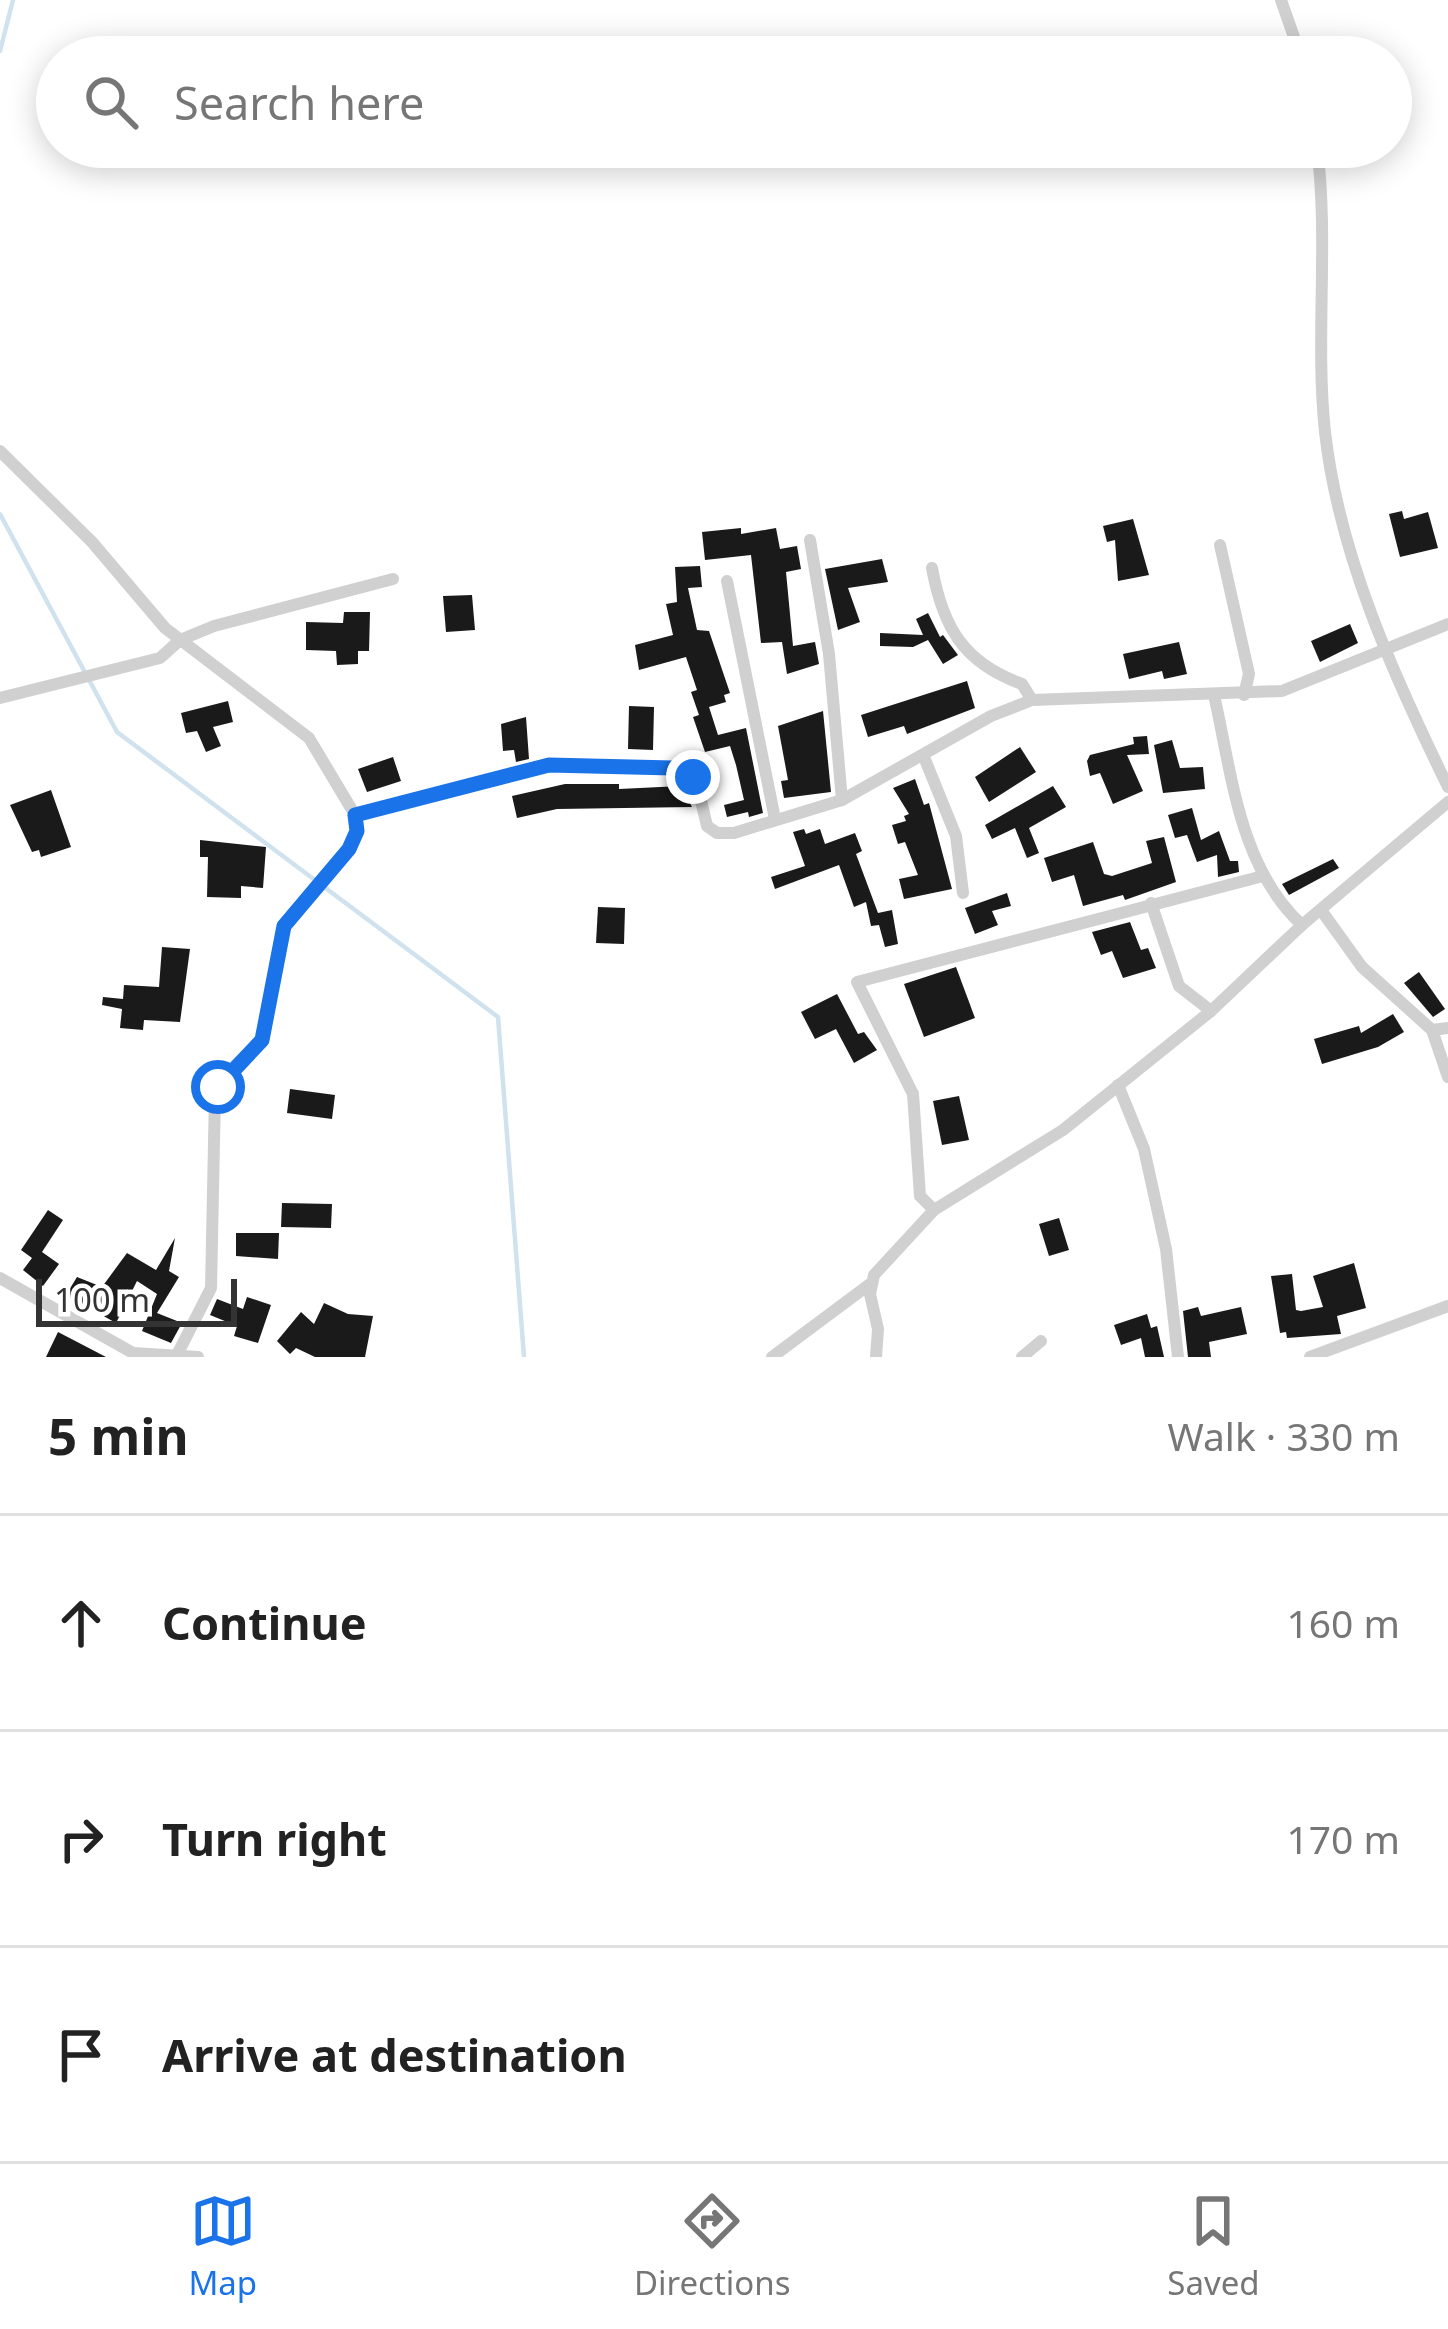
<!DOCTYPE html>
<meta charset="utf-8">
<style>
body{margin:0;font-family:"Noto Sans",sans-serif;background:#f2f2f2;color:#222}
.scale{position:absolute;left:36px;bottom:30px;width:201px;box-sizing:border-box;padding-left:12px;border:6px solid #333;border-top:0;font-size:33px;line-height:42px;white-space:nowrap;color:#333;-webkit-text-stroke:9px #fff;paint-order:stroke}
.stop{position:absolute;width:36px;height:36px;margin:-27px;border:9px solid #1a73e8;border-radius:50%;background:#fff}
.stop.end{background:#1a73e8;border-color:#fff;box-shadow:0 3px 12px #0008}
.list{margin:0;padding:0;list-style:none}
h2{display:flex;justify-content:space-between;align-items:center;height:156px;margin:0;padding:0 48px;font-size:51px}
h2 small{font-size:39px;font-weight:400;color:#767676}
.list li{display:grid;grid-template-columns:78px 1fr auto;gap:36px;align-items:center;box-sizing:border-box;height:216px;padding:0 48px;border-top:3px solid #e0e0e0}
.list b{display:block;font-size:45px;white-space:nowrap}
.list em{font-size:39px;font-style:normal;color:#767676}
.icon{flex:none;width:66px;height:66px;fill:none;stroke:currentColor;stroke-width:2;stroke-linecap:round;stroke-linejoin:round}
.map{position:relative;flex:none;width:1448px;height:1357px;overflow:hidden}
.search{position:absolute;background:#fff;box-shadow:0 6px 30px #0003;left:36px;right:36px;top:36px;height:132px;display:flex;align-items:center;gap:30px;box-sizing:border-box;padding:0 42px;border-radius:66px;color:#767676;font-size:45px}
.sheet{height:804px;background:#fff}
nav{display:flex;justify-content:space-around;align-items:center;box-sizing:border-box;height:168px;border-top:3px solid #e0e0e0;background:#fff;font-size:33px;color:#767676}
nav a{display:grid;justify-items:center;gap:6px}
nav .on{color:#1a73e8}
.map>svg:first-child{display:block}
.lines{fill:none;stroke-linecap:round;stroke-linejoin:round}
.stream{stroke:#cfe2ee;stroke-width:4.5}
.building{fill:#1a1a1a}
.street{stroke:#d0d0d0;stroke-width:12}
.route{stroke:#1a73e8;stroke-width:15}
</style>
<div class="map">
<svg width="1448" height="1357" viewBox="0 0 1448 1357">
<rect width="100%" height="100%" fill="#fff"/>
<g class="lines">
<g class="stream">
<path d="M0,51L13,0"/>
<path d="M0,514L117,732L498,1017L524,1357"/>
</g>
</g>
<g class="building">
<path d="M1402,511L1404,519L1428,512L1438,548L1400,557L1389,514Z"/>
<path d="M1133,519L1149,575L1118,581L1115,540L1107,542L1103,526Z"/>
<path d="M741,528V534L776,528L780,549L797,546L801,569L786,572L793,646L815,642L819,664L787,674L782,642L761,643L751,555L705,560L702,532Z"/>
<path d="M882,559L888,582L848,588L860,622L838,630L825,569Z"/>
<path d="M700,566L702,587L688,588L697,630L709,631L730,693L724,695L726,702L709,707L718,735L746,728L763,813L749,817L748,812L727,817L724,805L744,800L736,765L730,746L705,752L693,717L699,715L691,692L697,690L686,657L639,670L635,645L673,635L666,604L677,602L675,567Z"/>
<path d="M472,595L475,630L446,632L443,596Z"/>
<path d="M344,612H370L369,651H358V664L337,665L336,651L306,650V622L343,623Z"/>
<path d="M928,613L940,637L943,635L958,655L943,664L928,640L913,647L880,646V633L923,635L916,619Z"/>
<path d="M1350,624L1358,643L1320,662L1311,641Z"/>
<path d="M1179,642L1187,674L1164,679L1162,671L1129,679L1123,654Z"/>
<path d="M967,681L975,708L907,734L904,726L868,737L861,715Z"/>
<path d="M228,701L233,722L213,727L221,746L206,752L197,731L186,733L181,713Z"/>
<path d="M629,706L654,707L653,750L628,749Z"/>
<path d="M823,711L831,792L784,798L781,781L788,780L778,726Z"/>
<path d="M526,717L529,759L516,762L514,750L503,751L501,724Z"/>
<path d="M1147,736L1149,754L1127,755L1143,791L1113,804L1100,773L1090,776L1087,761L1090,755L1134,744L1133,737Z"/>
<path d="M1172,740L1180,768L1203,767L1205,789L1163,793L1154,745Z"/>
<path d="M1020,747L1036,772L989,802L975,777Z"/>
<path d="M393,757L401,781L367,792L358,769Z"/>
<path d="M915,779L924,805L929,803L952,889L904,899L899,879L918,875L905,842L898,844L892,825L906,821L904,816L909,814L893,788Z"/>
<path d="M565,784H619V789L681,786L692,807L557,809L517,818L512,796Z"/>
<path d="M1053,786L1066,807L1029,828L1039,853L1027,858L1015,828L992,839L985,825Z"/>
<path d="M51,790L71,847L41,857L39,850L32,852L10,805Z"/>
<path d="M1192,808L1201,840L1219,831L1230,861H1238L1239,872L1218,877L1217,855L1197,862L1187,835L1175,838L1168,815Z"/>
<path d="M804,829L806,834L820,829L825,844L855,833L862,851L856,854L878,913L892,910L898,944L885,947L879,925L871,926L866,902L854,907L839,865L775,889L771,877L805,866L793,832Z"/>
<path d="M1164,837L1176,882L1125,900L1123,895L1083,906L1074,875L1052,882L1044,858L1093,842L1104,874L1112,876L1152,863L1146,841Z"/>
<path d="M200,840L266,847L263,888L241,886V898L207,897L208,857H200Z"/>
<path d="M1333,859L1339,868L1289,895L1282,884Z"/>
<path d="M1007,893L1011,906L992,911L998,925L975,934L965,908Z"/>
<path d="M598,907L625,908L624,944L596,943Z"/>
<path d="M1130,922L1141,950L1148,948L1156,968L1123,978L1112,951L1101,955L1092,932Z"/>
<path d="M162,947L190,949L180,1022L144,1020L143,1030L120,1028L122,1009L102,1005L103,997L123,999L124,985L159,987Z"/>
<path d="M956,967L975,1018L924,1037L904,984Z"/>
<path d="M1419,972L1445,1009L1433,1017L1404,983Z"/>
<path d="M837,994L858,1034L864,1032L877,1050L854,1063L836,1029L815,1039L801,1012Z"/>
<path d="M1393,1014L1404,1032L1378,1047L1322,1064L1314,1039L1359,1026L1361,1033Z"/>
<path d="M290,1089L335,1095L332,1119L287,1113Z"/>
<path d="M959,1096L969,1140L942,1145L933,1101Z"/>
<path d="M282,1203L332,1204L331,1228L281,1227Z"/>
<path d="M48,1210L63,1220L42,1252L59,1264L43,1286L23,1270L32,1258L21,1250Z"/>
<path d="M1059,1218L1069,1250L1049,1256L1039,1224Z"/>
<path d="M236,1233H279L278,1259L236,1256Z"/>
<path d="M175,1238L169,1271L179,1277L157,1313L182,1323L171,1343L142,1331L157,1294L137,1281L116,1323L66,1295L77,1277L102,1287L127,1253L156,1270Z"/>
<path d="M1354,1263L1366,1308L1337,1316L1341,1334L1287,1338L1286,1332L1280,1333L1271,1276L1292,1274L1296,1310L1301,1311L1323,1307L1313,1276Z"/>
<path d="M247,1297L271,1305L258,1343L234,1336L237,1326L210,1315L217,1299L243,1309Z"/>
<path d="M324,1303L348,1314L373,1316L365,1357H315L296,1348L290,1354L277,1341L301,1312L314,1324Z"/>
<path d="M1198,1307L1201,1316L1241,1307L1247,1334L1209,1342L1211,1357H1188L1183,1311Z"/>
<path d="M1147,1314L1151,1328L1157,1326L1164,1357H1145L1141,1338L1121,1345L1114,1325Z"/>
<path d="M58,1332L83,1345L106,1357H46Z"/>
</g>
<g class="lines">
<g class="street">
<path d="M1281,0L1301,57"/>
<path d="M1317,147C1329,241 1315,338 1325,432C1339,556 1394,676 1448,787"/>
<path d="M0,451L92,542L165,628L309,738L355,815L357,831L349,849L283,927L262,1040L228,1072L215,1094L211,1288L178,1353"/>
<path d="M810,540L829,654L842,800"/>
<path d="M1220,545L1249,674L1244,695"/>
<path d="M932,568C943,628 964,663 1022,684L1032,700"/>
<path d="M727,581L775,819"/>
<path d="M1214,695C1232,774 1239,867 1302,925"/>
<path d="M0,698L160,658L180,640L214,626L393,579"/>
<path d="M924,757L956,836L963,893"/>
<path d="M355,815L549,765L673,768L697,784L707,826L717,833H734L842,800L991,716L1032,700L1282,691L1448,624"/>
<path d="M1151,903L1179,986L1211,1011"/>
<path d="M1321,910L1362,967L1432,1030L1448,1028"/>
<path d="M1432,1030L1448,1077"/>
<path d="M1118,1085L1144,1149L1166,1249L1178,1357"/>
<path d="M934,1210L920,1196L913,1094L857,982L1263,876"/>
<path d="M0,1278L133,1353L198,1357"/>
<path d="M772,1357L870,1284"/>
<path d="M876,1357L878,1329L870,1294L874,1275L934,1210L1063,1130L1211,1011L1302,925L1448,802"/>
<path d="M1022,1357L1041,1341"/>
<path d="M1310,1357L1448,1306"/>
</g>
</g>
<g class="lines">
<path class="route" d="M218,1087L262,1040L284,926L349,849L357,831L355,815L549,765L673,768L693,777"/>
</g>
</svg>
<div class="scale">100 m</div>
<div class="stop" style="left:218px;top:1087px"></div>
<div class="stop end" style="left:693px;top:777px"></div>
<div class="search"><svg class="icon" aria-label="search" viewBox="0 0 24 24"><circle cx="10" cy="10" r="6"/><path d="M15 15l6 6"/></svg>Search here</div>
</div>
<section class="sheet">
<h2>5 min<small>Walk · 330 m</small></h2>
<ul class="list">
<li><svg class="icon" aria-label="ahead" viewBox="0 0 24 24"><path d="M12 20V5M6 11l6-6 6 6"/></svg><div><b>Continue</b></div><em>160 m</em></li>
<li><svg class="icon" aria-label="right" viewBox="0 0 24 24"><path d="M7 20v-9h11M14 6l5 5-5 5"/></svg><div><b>Turn right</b></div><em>170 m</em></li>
<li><svg class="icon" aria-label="arrive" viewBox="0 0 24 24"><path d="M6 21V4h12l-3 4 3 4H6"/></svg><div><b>Arrive at destination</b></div></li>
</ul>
</section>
<nav>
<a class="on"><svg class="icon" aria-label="map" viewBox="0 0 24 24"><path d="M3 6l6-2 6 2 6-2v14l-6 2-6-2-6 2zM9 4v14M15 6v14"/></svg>Map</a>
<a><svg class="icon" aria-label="directions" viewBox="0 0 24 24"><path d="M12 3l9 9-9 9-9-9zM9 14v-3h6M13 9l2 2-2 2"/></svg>Directions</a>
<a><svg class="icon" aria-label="saved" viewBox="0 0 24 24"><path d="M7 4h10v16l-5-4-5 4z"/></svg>Saved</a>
</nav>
